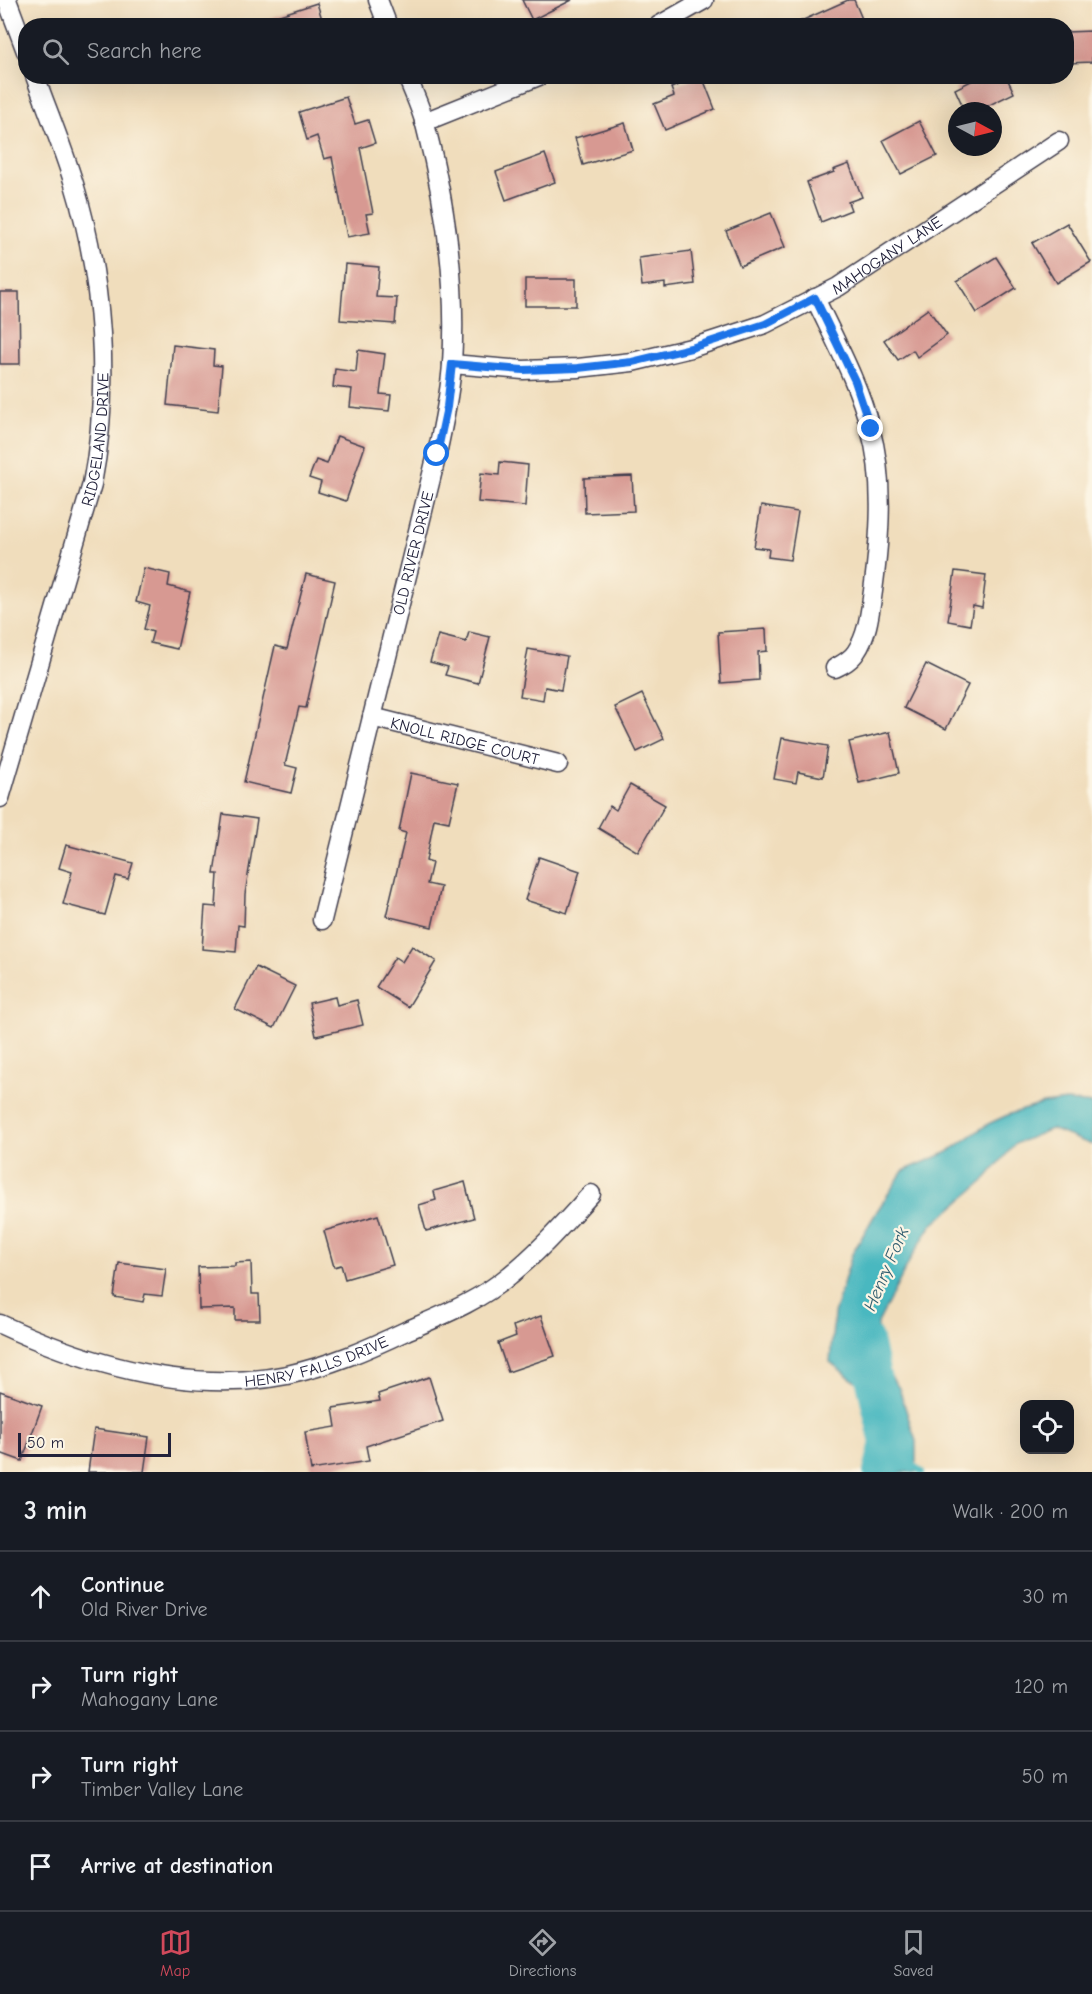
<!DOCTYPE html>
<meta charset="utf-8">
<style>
body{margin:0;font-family:"Comic Neue",sans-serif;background:#242831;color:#f1f3f6}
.controls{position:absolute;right:18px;bottom:18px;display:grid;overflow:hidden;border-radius:12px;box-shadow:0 6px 24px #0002}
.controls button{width:54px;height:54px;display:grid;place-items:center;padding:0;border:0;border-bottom:2px solid #363941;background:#171b24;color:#f1f3f6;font:30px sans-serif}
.compass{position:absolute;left:948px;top:102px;width:54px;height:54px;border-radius:50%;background:#171b24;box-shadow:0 6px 24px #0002;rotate:97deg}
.scale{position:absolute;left:18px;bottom:15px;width:153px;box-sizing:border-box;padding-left:6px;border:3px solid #22223b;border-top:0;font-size:16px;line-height:21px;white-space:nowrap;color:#22223b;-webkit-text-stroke:4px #fcf5e5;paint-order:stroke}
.stop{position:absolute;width:18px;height:18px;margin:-14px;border:4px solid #1a73e8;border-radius:50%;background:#fff}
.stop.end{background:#1a73e8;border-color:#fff;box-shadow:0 2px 6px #0008}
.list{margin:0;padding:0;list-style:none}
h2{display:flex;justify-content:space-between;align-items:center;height:78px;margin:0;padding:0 24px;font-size:26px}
h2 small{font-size:20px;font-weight:400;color:#9ea1a6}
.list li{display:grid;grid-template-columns:39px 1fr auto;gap:18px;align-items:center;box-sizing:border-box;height:90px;padding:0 24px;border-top:2px solid #363941}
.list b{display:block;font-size:22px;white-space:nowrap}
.list p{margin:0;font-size:20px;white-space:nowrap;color:#9ea1a6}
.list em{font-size:20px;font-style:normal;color:#9ea1a6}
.icon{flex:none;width:33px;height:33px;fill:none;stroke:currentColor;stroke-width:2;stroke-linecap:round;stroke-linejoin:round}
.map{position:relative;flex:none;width:1092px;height:1472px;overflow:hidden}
.search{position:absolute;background:#171b24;box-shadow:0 6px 24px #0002;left:18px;right:18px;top:18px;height:66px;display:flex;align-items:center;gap:15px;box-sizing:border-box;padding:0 21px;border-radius:24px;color:#9ea1a6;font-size:22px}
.sheet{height:438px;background:#171b24}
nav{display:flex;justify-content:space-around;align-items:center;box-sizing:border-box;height:84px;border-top:2px solid #363941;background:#171b24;font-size:16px;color:#9ea1a6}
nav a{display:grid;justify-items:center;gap:3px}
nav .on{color:#d1495b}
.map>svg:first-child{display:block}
.water{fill:#49b8c0;stroke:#366d7e;stroke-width:1.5}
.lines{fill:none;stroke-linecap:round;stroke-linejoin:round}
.stream{stroke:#49b8c0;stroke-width:6}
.river{stroke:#49b8c0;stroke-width:36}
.building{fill:#d79992}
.minor-casing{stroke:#413e4e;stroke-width:21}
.minor{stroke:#fff;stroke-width:18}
.route{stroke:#1a73e8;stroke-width:8}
.labels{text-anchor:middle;stroke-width:4.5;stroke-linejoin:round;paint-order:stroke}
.street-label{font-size:16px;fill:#22223b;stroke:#fcf5e5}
.water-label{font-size:18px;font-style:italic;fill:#325e70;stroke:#fcf5e5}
</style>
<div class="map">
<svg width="1092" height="1472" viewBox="0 0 1092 1472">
<rect width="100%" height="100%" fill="#fcf5e5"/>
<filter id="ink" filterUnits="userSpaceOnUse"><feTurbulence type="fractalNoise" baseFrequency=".0167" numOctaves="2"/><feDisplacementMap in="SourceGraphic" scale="12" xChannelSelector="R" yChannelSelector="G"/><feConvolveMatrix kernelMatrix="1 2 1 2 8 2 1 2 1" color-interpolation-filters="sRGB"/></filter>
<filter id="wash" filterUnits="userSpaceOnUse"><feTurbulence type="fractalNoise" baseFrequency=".008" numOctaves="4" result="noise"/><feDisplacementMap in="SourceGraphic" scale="24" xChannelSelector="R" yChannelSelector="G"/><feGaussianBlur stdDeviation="1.35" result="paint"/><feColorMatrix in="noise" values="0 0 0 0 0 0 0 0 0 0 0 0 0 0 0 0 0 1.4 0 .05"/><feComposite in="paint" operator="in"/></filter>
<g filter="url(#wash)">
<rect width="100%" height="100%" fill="#f0ddbc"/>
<path class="water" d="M1067,1101L1092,1104V1145L1051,1129L1015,1144L984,1181L931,1226L911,1258L878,1323L877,1357L899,1388L916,1441V1472H870C873,1445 880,1419 880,1392L852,1379L830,1362L834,1314L852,1254L877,1211L903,1171L948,1152L988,1124L1010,1114L1043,1104Z"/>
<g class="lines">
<path class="stream" d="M911,1463L922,1472"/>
<path class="river" d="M865,1341L888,1443L881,1472"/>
</g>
<g id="blocks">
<g class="building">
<path d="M522,0H572L532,20Z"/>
<path d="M848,0H854L865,26H790Z"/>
<path d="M317,3L324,26H259L258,22Z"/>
<path d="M1092,31V62L1067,63L1066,32Z"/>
<path d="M699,76H702L715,109L665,130L654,104L674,96L671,88Z"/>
<path d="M981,76H1006L1014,93L977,111H965L955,89Z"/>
<path d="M346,97L355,124L368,120L375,143L360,148L373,213L366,214L370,233L347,237L332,157L324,159L317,136L307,140L299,112Z"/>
<path d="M919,121L937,156L901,174L883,140Z"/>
<path d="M625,123L633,150L583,165L575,138Z"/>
<path d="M545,154L555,182L506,200L496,172Z"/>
<path d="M849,164L862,197L848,202L851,210L821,222L807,182L834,172L833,170Z"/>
<path d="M771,213L785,247L740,266L726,231Z"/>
<path d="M1067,223L1091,262L1056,283L1032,243Z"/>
<path d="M691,251L695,284L665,288V283L642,286L639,258Z"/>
<path d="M996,257L1016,288L977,313L957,281Z"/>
<path d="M345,264L379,267L376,297L397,298L395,324L340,320Z"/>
<rect x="525" y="279" width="51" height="27"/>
<path d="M0,292H19L20,364H0Z"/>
<path d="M928,309L947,335L917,357L913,350L898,360L884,340Z"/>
<path d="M173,345L214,350L213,365L222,366L218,411L167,405Z"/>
<path d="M358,350L385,354L380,394L391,395L389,411L350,407L352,389L333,387L335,369L356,372Z"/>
<path d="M337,436L365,446L346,501L318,492L321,482L309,478L316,460L327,464Z"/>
<path d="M500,462L528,465L525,506L478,502L481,473L499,475Z"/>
<path d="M632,476L634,511L585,513L584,478Z"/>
<path d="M761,506L798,512L790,560L768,557L769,549L754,547Z"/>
<path d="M144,568L170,574L168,586L190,592L177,649L150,643L153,632L144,629L150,606L136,602Z"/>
<path d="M955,571L986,575L982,608L973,606L970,625L948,621Z"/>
<path d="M306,574L335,581L306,708L299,707L285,765L297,768L291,793L244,782L275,646L287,649Z"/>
<path d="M766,629L767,651L758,652L759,680L721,683L718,632Z"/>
<path d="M469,632L490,637L478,683L445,675L448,667L430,662L438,635L466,642Z"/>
<path d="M528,649L567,656L561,690L545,687L543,700L520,696Z"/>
<path d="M926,664L968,685L946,729L904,708Z"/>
<path d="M642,694L664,739L637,752L615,707Z"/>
<path d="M890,732L899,773L859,783L849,742Z"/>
<path d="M782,738L828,746L823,777L798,772L796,783L774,779Z"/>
<path d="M411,773L458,783L449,822L434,819L426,861L432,863L427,884L441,887L432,927L386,916L406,833L399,831Z"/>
<path d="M630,785L665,805L638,852L598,828L610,806L616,810Z"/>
<path d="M223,814L257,819L245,894L244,926L238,925L236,952L202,949L205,906L216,907L218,874H214Z"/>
<path d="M66,845L133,863L128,879L116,876L105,915L63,904L72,872L59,868Z"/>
<path d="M539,857L580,871L567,913L525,900Z"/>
<path d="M412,946L436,961L408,1007L376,987L395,957L402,962Z"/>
<path d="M256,967L295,986L274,1028L235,1009Z"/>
<path d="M335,997L337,1005L357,1000L363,1025L316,1036L309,1003Z"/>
<path d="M465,1182L474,1218L426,1231L419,1205L436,1200L434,1191Z"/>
<path d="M378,1215L393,1265L345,1279L341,1265L334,1267L324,1231Z"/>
<path d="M251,1262L252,1294H259L260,1320H235V1308L199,1309L198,1267L235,1266V1263Z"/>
<path d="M119,1263L166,1269L162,1296L145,1294L143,1302L114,1297Z"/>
<path d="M541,1316L555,1356L508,1372L498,1343L516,1336L513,1326Z"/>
<path d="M429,1377L443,1421L366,1446L369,1461L311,1470L305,1432L336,1427L333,1408L380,1401L378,1394Z"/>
<path d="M0,1391L42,1406L22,1461L0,1453Z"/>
<path d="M94,1429L149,1437L144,1472H88Z"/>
</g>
</g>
</g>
<g filter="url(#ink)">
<use href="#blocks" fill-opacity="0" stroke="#413e4e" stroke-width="1.5"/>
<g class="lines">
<defs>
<g id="minor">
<path d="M7,0L26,51"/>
<path d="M378,0L388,26"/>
<path d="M658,26L704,0"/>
<path d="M424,122L539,76"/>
<path d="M815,298C835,341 858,382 870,428C885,480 880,538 873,591C870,611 868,635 856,652C851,660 843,664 835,668"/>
<path id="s1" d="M452,364L523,370L578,368L632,362L691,348L765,324L838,287L1059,141"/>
<path id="s2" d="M372,717L558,764"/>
<path id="s3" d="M0,798L92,484C111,387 103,279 74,184C63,148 48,112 35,76"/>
<path id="s4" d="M322,920L437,454C443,425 450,395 452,364C457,285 445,200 425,124C421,108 413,92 407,76"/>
<path id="s5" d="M0,1324C88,1365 189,1395 287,1375C329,1366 368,1349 406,1331C443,1315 479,1301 510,1275C540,1251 565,1222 591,1194"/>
</g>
</defs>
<use href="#minor" class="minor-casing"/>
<use href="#minor" class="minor"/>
</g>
</g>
<g class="lines" filter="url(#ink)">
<path class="route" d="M437,454L447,407L452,364L523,370L578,368L632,362L691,348L765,324L815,298L855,381L871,429"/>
</g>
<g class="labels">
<g class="street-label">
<text dy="6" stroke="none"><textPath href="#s1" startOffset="459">MAHOGANY LANE</textPath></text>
<text dy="6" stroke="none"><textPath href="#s3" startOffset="372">RIDGELAND DRIVE</textPath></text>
<text dy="6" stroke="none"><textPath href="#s4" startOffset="378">OLD RIVER DRIVE</textPath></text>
<text dy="6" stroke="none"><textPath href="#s2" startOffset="96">KNOLL RIDGE COURT</textPath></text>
<text dy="6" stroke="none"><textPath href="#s5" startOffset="328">HENRY FALLS DRIVE</textPath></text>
</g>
<g class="water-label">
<text transform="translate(886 1269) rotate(-67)" y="6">Henry Fork</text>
</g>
</g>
</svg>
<div class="controls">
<button><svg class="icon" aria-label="locate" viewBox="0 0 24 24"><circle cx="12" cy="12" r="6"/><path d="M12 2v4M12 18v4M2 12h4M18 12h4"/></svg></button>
</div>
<svg class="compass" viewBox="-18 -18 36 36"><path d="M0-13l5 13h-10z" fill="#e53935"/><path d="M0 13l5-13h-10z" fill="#9ea1a6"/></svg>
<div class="scale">50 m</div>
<div class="stop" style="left:437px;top:454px"></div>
<div class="stop end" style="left:871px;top:429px"></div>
<div class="search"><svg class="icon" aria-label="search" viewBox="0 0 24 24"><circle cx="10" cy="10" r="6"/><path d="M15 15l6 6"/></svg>Search here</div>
</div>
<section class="sheet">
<h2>3 min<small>Walk · 200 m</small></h2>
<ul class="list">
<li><svg class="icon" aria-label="ahead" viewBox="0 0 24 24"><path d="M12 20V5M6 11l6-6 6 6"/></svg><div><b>Continue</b><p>Old River Drive</p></div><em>30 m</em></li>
<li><svg class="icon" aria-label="right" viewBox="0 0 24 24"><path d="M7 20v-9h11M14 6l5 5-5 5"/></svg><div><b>Turn right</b><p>Mahogany Lane</p></div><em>120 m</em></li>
<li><svg class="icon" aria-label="right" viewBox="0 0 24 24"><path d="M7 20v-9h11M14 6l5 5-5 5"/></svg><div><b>Turn right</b><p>Timber Valley Lane</p></div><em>50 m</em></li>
<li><svg class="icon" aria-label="arrive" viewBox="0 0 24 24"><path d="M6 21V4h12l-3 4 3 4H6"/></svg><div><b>Arrive at destination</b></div></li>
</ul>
</section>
<nav>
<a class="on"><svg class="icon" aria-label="map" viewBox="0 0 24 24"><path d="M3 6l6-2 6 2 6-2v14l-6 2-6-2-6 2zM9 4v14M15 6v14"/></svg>Map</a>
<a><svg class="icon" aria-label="directions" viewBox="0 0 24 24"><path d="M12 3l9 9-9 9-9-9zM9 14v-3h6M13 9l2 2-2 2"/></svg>Directions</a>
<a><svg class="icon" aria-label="saved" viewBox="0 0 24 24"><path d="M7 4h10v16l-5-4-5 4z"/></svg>Saved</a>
</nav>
